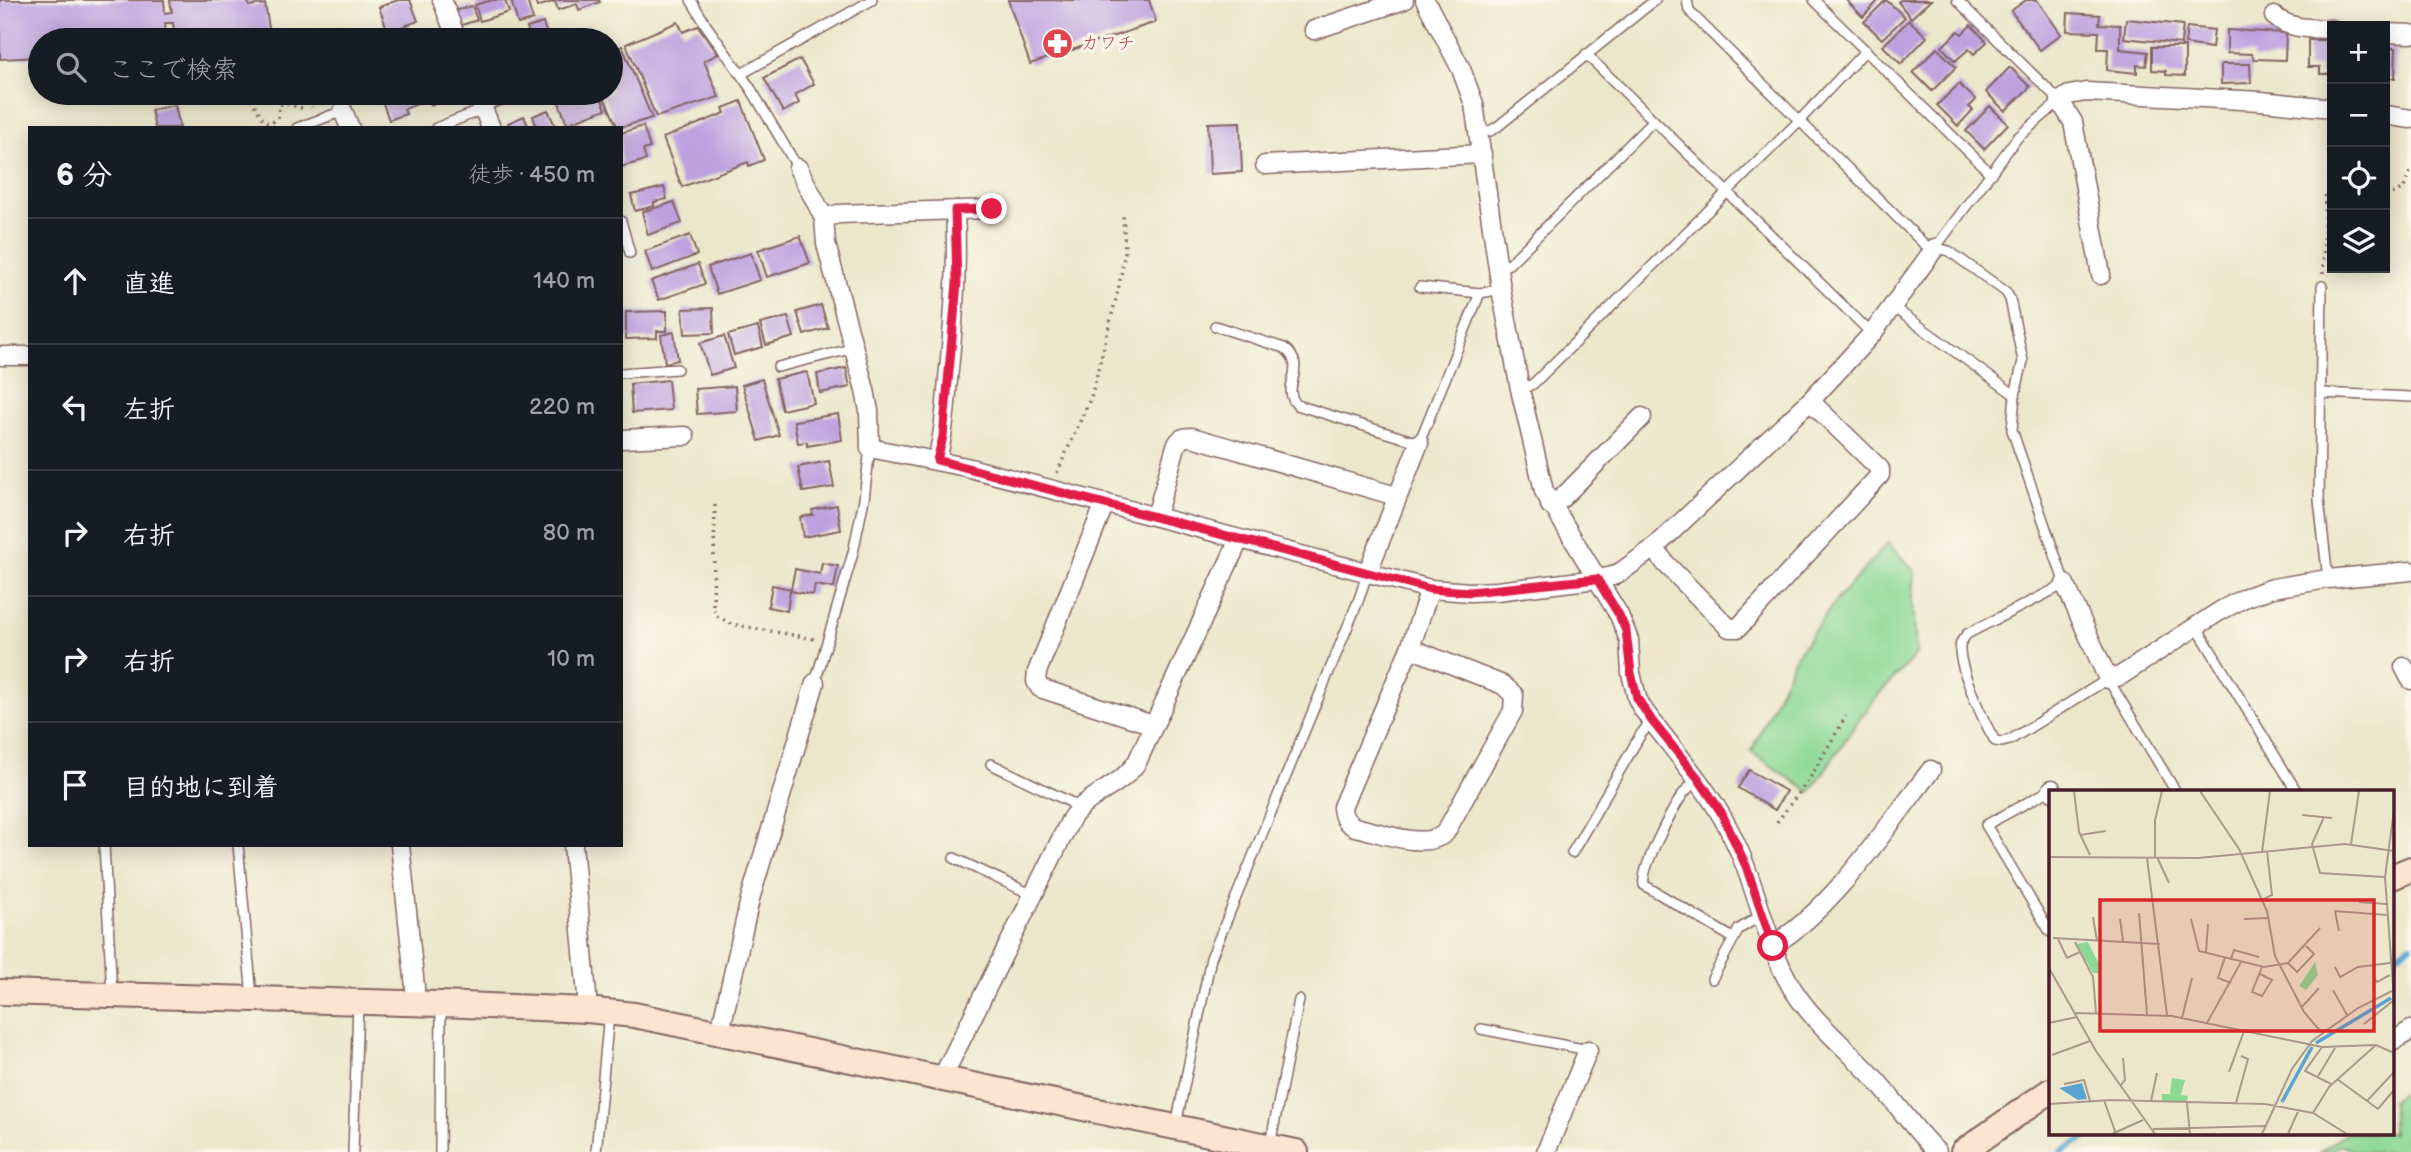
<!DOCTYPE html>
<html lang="ja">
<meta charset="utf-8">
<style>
body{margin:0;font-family:"Balsamiq Sans","Klee One",sans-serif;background:#242831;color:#f1f3f6}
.controls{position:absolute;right:21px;top:21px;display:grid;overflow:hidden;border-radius:0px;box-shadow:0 4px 18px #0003}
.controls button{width:63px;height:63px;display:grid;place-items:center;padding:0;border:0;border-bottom:2px solid #363941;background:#171b24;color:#f1f3f6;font:35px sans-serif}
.stop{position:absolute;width:21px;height:21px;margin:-16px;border:5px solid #e11d48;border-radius:50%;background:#fff}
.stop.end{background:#e11d48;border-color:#fff;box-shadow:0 2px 7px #0008}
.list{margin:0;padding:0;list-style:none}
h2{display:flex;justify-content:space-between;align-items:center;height:91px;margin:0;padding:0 28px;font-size:30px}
h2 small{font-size:23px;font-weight:400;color:#9ea1a6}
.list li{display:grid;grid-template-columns:46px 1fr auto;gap:21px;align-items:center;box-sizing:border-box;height:126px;padding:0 28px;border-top:2px solid #363941}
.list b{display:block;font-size:26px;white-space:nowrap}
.list em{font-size:23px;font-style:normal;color:#9ea1a6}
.icon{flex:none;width:38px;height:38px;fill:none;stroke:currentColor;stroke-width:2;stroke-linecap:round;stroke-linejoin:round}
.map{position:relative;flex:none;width:2411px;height:1152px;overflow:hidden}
.search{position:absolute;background:#171b24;box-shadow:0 4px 18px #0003;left:28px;top:28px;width:595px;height:77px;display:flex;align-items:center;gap:18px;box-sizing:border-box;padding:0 24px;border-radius:38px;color:#9ea1a6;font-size:26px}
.panel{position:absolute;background:#171b24;box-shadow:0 4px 18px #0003;left:28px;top:126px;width:595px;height:721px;border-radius:0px}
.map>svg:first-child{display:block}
.green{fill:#8cd895;stroke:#6b7c60;stroke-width:2}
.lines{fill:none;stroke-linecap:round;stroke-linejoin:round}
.stream{stroke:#59a4d1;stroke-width:6}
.building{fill:#bda1df}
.lane-casing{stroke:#836563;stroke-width:12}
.street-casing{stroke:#836563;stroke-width:21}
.secondary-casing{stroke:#836563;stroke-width:28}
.path{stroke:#836563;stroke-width:3.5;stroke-dasharray:2 5;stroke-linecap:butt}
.lane{stroke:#fff;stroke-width:9}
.street{stroke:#fff;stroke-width:18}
.secondary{stroke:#fde4d1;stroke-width:24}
.route{stroke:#e11d48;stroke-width:9}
.labels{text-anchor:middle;stroke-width:6;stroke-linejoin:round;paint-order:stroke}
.health-label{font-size:18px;fill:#be3a42;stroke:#fbf7ec;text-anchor:start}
.inset-river{fill:none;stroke:#59a4d1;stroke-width:3.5}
.inset-road{fill:none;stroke:#ab978b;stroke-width:2}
.view{fill:#d62828;fill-opacity:0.15;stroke:#d62828;stroke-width:3.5}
.inset-edge{fill:none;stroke:#4a1f2b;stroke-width:3.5}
</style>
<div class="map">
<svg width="2411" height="1152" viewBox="0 0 2411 1152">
<rect width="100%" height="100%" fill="#fbf7ec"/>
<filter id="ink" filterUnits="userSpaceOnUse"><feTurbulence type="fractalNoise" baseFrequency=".0143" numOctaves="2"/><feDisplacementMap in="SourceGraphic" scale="14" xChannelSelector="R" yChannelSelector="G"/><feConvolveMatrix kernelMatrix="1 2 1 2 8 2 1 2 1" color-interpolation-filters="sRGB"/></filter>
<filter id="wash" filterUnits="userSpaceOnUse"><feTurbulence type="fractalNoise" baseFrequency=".00686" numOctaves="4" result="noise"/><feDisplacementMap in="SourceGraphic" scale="28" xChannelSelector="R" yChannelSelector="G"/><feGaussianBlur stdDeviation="1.57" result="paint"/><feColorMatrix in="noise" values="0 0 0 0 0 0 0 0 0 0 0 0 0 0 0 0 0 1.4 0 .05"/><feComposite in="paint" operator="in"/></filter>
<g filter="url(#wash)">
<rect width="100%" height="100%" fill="#ece7cb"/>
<g class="green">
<path d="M1888,543L1915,571L1913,600L1916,655L1881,692L1856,724L1810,792L1751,752L1796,656L1835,602Z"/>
<path d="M2411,1087V1152H2357L2340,1145L2330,1152H2320L2346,1133H2392V1100Z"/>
</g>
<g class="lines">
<g class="stream">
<path d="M2392,957L2411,945"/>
<path d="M2061,1152L2093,1133"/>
</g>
</g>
<g id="blocks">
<g class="building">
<path d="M0,0H164L165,13L172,12L170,0H248L249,6L265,4L270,34L254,36L255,40H175L173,23H165L166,40H40V57L0,59Z"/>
<path d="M398,0H410L418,21L388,32L379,7Z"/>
<path d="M492,0H505L509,12L480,21L475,5Z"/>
<path d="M511,0H527L533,20L518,24Z"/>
<path d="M535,0H599L600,2L579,10L577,4L558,10L555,1L537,7Z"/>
<path d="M1008,0H1149L1156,22L1030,64Z"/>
<path d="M1846,0H1879L1863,17Z"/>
<path d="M1886,0L1905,17L1882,39L1864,22Z"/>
<path d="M1901,0H1931L1911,18L1898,2Z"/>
<path d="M2026,0H2037L2061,34L2040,50L2011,11Z"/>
<path d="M472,6L477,20L459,26L454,11Z"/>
<path d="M2068,13L2100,15L2099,24L2120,25V49L2148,52L2146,66L2137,65V73L2107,70L2108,49H2098L2099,32L2067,31Z"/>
<path d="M2126,19L2183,25L2181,44L2124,38Z"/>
<path d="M1909,20L1927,37L1901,64L1883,46Z"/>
<path d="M678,22L683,32L698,26L718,54L704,61L719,97L656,117L626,44Z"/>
<path d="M543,23L549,40H531L527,28Z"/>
<path d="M1971,25L1987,42L1974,54L1969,49L1955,61L1942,47L1958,31L1962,34Z"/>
<path d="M2187,27L2214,30L2212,48L2185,44Z"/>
<path d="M2227,30L2286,33L2285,60L2254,59L2252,54L2227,53Z"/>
<path d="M2308,40H2332V74H2320V67H2308Z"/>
<path d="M622,46L652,118L618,128L602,93H611V51Z"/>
<path d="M2152,47H2185V76L2166,75V71L2152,70Z"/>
<path d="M1937,48L1956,67L1932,91L1913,72Z"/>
<path d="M2385,48H2396L2395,78H2385Z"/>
<path d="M800,59L814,84L795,95L799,103L783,112L764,78Z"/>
<path d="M2221,64H2250L2251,83L2221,84Z"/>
<path d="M2010,67L2030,87L2005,111L1986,92Z"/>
<path d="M1959,84L1976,100L1969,107L1973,110L1958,126L1937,105Z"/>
<path d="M398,93H420L423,102L404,109L406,114L389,120L381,98Z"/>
<path d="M427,93H462L431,105Z"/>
<path d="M568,93H599L606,109L567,124L557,97Z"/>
<path d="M741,101L764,160L749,166L748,162L682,187L663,138L725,113L723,108Z"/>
<path d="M175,105L180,128H155L151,110Z"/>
<path d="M1990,106L2008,124L1984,149L1966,131Z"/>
<path d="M548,110L556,128H537L533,116Z"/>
<path d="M524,116L529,128H509L508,123Z"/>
<path d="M1240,122L1242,172L1210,174L1208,123Z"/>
<path d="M643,126L650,148L643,150L646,160L621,167V133Z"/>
<path d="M664,187L667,199L654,202V206L635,211L631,195Z"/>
<path d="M674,202L682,223L648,235L642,212Z"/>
<path d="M690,235L697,255L652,272L645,251Z"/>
<path d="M800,236L810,263L767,277L758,250Z"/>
<path d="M751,253L760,280L717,294L708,267Z"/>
<path d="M698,264L705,284L659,300L651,281Z"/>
<path d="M821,305L828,328L804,335L797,312Z"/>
<path d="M713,308L714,333L685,334L683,309Z"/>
<path d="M667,311V331H657V338L626,339V312Z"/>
<path d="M788,317L794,337L766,345L760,324Z"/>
<path d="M758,327L763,347L734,355L728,335Z"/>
<path d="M674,332L678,360L665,363L661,335Z"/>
<path d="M724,336L734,368L710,375L700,343Z"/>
<path d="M846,368L850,387L820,393L817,374Z"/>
<path d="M807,372L814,403L782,410L775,379Z"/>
<path d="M762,379L779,435L759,441L742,385Z"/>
<path d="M668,380L671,410L632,413L630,384Z"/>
<path d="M735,386L737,411L697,414L695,389Z"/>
<path d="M838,414L842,440L807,446V442L798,443L794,421Z"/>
<path d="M829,461L834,487L803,492L798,467Z"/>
<path d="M837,505L841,530L803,537L800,517L813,515L812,510Z"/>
<path d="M822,563L838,566L834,588L815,585L813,595L790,591L787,611L768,607L772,585L791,589L795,569L820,574Z"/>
<path d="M1749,770L1786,791L1775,810L1738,788Z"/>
</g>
</g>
</g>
<g filter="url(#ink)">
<use href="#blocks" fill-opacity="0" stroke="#836563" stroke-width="2"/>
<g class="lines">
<defs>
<g id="lane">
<path d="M691,0L706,25L751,89L798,168"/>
<path d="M1687,0L1689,10L1693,15L1925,245L1949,251L2006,292L2010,299L2023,361L2015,395L2012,430L2065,584L1967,634C1963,639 1960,642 1960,648C1959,669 1984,722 1995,741L2002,742L2010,740L2108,679L2176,792"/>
<path d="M1814,0L1991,174"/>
<path d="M1586,54L1872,334"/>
<path d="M741,74L872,0"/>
<path d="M482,106L524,93"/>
<path d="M297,128L343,111"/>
<path d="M436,128L484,109"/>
<path d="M1479,131H1490L1497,127L1655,0"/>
<path d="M621,221L630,253"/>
<path d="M1935,248L2017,138L2060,101L1957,0"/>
<path d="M1498,269L1509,264L1653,121"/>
<path d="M2322,286L2319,500L2328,579"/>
<path d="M1420,287L1480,293L1501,289"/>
<path d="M1893,307L2015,395"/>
<path d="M1215,326L1284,348C1310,368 1279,386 1297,405L1419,443L1480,293"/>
<path d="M778,367L855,348"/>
<path d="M621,373L677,369"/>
<path d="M1520,389L1533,384L1800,120L1866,50"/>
<path d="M2321,393L2411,397"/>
<path d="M2196,626L2297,792"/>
<path d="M815,683L853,553L864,499L870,448"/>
<path d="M991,764L1070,802L1078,809"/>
<path d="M1698,778C1693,783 1687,789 1683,794C1672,810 1640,869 1644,885L1733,938"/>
<path d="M104,845L112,994"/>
<path d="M238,845L252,997"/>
<path d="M1572,853L1641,734L1652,721"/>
<path d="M954,858L1033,895"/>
<path d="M2050,932L1986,825L2052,789"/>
<path d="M1712,979L1739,929L1762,915"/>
<path d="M1481,1029L1588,1050"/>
<path d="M1176,1125L1211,958L1359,599L1367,574"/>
<path d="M1270,1145L1299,1000"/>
<path d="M353,1152L358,1004"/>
<path d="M440,1152L441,1006"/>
<path d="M596,1152L609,1014"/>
</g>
<g id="street">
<path d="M442,0L457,40"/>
<path d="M1425,0L1461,69L1474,104L1501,289L1520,389L1544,491L1619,615L1629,640L1631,673L1637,698L1642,708C1675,753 1713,792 1736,844C1758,890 1766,944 1792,988C1813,1022 1848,1049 1875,1079C1896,1102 1914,1130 1937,1152"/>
<path d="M2274,16C2290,30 2313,28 2332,29"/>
<path d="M1314,30L1404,0"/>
<path d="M2385,33L2411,34"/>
<path d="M477,93L491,128"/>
<path d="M343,111L350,128"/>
<path d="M2385,115L2411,119"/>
<path d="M1265,165L1482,154"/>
<path d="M798,168L824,218L826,244L865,390L869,411L870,448L966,467L1430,589L1470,592L1497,591L1597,579L1613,576L1622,571L1654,548L1810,401L1872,334L1935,248"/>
<path d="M824,218L838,214L992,209"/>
<path d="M2101,275L2073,122L2060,101L2069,95L2086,92L2261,101L2332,108"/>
<path d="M0,356H30"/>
<path d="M621,439L685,436"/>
<path d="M937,460C944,433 946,406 948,379C954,322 958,267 955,210"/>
<path d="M1105,503L1037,672L1036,681L1040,688L1153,725"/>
<path d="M1550,505L1561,499L1642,417"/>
<path d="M1156,516L1176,446C1180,438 1183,437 1192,437L1396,496"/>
<path d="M1654,548L1666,564L1729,628H1738L1880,475V469L1810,401"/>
<path d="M1367,574L1419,443"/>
<path d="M2065,584L2108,679L2120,676L2220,611L2246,597L2273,588L2328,579L2411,571"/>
<path d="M1410,648L1503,685L1514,695L1513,711L1445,833C1426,851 1379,832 1355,827C1345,822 1343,817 1342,807L1410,648L1430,589"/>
<path d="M2404,667L2411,680"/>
<path d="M2052,789L2053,792"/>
<path d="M400,845L415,987V1004"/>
<path d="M573,845L587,995V1010"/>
<path d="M1773,945C1832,910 1888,825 1931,770"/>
<path d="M720,1032L750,899L815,683"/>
<path d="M2392,1042L2411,1030"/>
<path d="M942,1078L1071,819C1088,793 1120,788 1137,762L1239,540"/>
<path d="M1546,1152L1588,1050"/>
</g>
<g id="secondary">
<path d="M2392,877L2411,869"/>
<path d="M0,992L441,1004L587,1010L634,1015L1296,1152"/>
<path d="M1963,1152L2050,1091"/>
</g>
</defs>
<use href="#lane" class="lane-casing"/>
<use href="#street" class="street-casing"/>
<use href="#secondary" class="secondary-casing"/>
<g class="path">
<path d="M269,31L280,40"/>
<path d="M247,93L265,122L271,123L278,118L279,105L283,103L305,109"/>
<path d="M308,93L312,107"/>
<path d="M249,96L261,93"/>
<path d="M320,102V93"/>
<path d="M2385,194L2394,193L2404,188L2411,169"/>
<path d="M2323,274L2325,197L2332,193"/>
<path d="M1057,473L1091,397L1118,291L1125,252L1123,214"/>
<path d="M715,505L713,608L717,616L731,624L815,639"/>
<path d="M1777,822L1810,778L1846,716"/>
</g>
<use href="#lane" class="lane"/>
<use href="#street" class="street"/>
<use href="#secondary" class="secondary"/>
</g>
</g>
<g class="lines" filter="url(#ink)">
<path class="route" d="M992,209L955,210L957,283L943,437L937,460L1430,589L1470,592L1597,579L1619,615L1626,631L1631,673L1637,698L1652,721L1698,778L1721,812L1746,866L1773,946"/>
</g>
<defs>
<symbol id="pharmacy-disc" viewBox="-11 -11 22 22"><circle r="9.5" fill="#e0444e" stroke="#fbf7ec"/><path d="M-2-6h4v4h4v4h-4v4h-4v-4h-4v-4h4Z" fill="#fff"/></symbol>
</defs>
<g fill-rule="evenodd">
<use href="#pharmacy-disc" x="1040" y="26" width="35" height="35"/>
</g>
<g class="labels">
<g class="health-label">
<text x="1081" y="49">カワチ</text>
</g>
</g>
<g transform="translate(2049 790)">
<rect width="345" height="345" fill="#ece7cb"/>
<path d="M39,152L50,174V183H44L28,154ZM266,172L269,185L257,200L250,196ZM123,288L136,290L132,305L139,306L138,311H113V304H121Z" fill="#8cd895"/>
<path d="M33,293L38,309L29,310L10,298Z" fill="#59a4d1"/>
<path class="inset-river" d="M267,253L342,208M233,312L263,257"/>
<path class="inset-road" d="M25,1L30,42L41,65M151,1L190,59L218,121L226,166L255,222L272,242M345,20L336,87L345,209M253,25L283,28M275,27L263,54L271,83L335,87M31,45L57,41M302,54L310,1M213,62L221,1M0,67L149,68L296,54L345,61M106,67V30L113,1M108,67L120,93M98,68L118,225M213,110L223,105L218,61M310,112L337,114M90,123L98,224M44,127L48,151M71,129L74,151M142,129L150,161L215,177L239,173L271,138M195,129L219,128M290,141L286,121L338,125M4,148L111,154M9,149L18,168L31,162M26,152L44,187L47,223M157,162L159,134M176,167L169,188L182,193M182,169L185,160L210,167M239,173L248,182L265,164L257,156M286,177L291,187L309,177L341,173M0,178L47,261L106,344M211,184L223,190L213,206L203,202L213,177M324,186L328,192L341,185M284,200L298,225M252,218L270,198M27,223L123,226L273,257L327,255L345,263M133,228L143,188M0,233L28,227M158,233L192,172M315,234L345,210M273,257L256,281L282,294M3,265L41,251M180,282L195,241M268,288L286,258M288,289L329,319L345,300M15,294L35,290L41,311M72,295L76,290L74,268M55,310L67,344M102,311L108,283M318,311L345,282M138,313L141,344M187,313L199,269L192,266M0,314L62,310L216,314L264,323L298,344M264,323L280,297L327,255M104,339L216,336M63,344L94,330M213,344L243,279L263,251L309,218L345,200M239,344L250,319"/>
<path class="view" d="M51,110H325V241H51Z"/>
<rect width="345" height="345" class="inset-edge"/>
</g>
</svg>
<div class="controls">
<button>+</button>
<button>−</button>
<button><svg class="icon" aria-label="locate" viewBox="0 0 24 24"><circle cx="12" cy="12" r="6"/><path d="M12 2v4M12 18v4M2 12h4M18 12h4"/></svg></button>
<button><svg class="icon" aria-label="layers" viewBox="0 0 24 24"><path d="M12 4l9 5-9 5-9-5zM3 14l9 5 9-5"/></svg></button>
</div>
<div class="stop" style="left:1773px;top:946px"></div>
<div class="stop end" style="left:992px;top:209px"></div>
<div class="search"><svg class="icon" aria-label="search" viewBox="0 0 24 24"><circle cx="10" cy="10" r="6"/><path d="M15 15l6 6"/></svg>ここで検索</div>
<section class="panel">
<h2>6 分<small>徒歩 · 450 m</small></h2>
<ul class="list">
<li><svg class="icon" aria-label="ahead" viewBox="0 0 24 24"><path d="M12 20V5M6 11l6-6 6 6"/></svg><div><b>直進</b></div><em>140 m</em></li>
<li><svg class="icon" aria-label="left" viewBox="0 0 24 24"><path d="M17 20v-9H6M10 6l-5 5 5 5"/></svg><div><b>左折</b></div><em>220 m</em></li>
<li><svg class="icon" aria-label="right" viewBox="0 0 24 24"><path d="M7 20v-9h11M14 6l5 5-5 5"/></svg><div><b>右折</b></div><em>80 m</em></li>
<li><svg class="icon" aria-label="right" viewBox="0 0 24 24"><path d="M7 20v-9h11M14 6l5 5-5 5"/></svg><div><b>右折</b></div><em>10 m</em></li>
<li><svg class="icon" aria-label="arrive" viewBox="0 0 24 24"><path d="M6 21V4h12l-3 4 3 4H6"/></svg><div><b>目的地に到着</b></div></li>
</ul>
</section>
</div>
